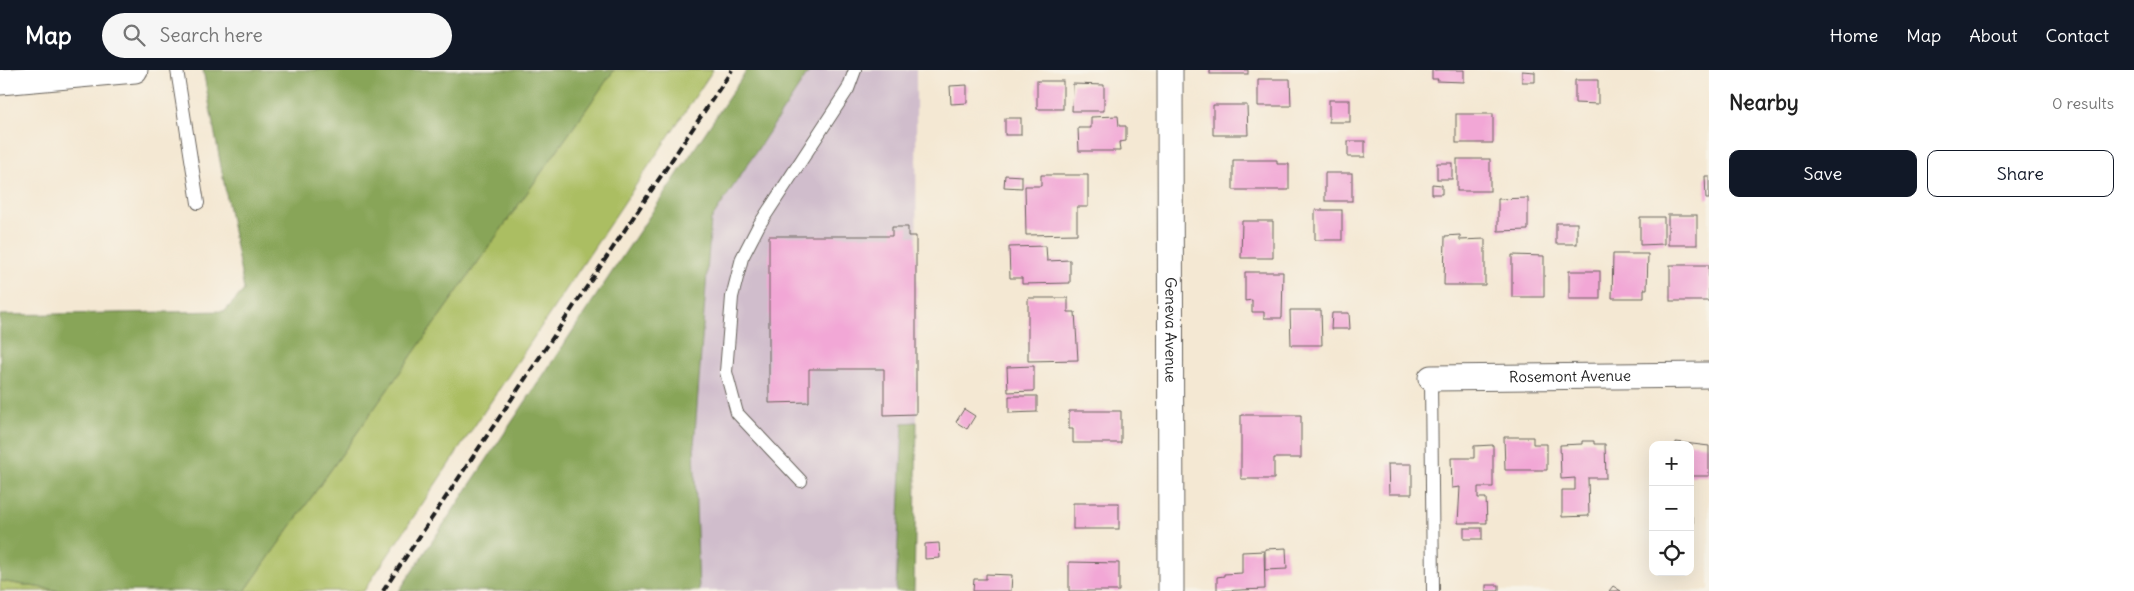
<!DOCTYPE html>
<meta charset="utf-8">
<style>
body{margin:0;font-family:Delius,sans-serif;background:#f6f6f6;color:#222}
.controls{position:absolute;right:15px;bottom:15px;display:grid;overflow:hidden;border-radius:10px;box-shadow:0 5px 20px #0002}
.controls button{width:45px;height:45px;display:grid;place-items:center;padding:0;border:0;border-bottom:1px solid #e0e0e0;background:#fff;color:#222;font:25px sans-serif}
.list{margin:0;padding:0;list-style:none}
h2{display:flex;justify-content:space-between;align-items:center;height:65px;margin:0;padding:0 20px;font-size:21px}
h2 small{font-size:16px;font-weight:400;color:#767676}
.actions{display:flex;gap:10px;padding:15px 20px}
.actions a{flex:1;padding:11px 0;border:1px solid #111827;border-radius:10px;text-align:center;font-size:18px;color:#111827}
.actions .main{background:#111827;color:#fff}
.icon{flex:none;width:28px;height:28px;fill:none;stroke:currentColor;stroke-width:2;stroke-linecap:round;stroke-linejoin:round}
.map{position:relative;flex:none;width:1709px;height:521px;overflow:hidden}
header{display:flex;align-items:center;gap:30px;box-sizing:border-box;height:70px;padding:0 25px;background:#111827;color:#fff}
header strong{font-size:24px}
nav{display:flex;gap:28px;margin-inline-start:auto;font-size:18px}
.search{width:350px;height:45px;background:#f6f6f6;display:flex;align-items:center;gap:12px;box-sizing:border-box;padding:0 18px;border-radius:28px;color:#767676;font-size:19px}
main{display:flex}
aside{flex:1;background:#fff}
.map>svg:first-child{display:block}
.industrial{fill:#d0bdcc}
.green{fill:#abbe62;stroke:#646d3f}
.forest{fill:#88a558;stroke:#52603a}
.building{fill:#f2a7d6}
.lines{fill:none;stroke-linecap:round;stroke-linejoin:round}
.lane-casing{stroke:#68635c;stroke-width:14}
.street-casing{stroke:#68635c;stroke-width:27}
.lane{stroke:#fff;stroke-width:12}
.street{stroke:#fff;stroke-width:25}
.rail{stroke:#1c1c1c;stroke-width:4;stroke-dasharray:8 4;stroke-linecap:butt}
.labels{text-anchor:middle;stroke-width:5;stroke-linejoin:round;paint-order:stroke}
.street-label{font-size:15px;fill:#1c1c1c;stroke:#f7f3e8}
</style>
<header>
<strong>Map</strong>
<div class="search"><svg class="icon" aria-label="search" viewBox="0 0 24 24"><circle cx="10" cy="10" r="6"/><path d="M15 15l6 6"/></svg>Search here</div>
<nav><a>Home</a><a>Map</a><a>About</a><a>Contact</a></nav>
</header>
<main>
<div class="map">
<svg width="1709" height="521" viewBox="0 0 1709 521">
<rect width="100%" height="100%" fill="#f7f3e8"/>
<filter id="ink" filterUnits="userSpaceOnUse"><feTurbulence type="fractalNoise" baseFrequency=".02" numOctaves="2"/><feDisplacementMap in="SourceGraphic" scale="10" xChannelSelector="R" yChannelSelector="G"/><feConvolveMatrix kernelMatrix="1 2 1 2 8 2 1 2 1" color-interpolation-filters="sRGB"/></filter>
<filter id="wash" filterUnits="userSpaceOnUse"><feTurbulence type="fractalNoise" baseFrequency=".0096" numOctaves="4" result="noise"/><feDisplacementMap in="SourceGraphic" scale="20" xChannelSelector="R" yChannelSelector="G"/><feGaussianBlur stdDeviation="1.12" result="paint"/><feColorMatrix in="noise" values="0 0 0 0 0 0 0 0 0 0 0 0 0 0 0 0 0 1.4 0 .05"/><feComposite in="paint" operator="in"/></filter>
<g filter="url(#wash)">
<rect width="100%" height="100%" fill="#f4e8d3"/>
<path class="industrial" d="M810,0H916L917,352L903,353L896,521H699L697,515L694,376L711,150Z"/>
<g class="green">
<path d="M614,0H713L364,521H245Z"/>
<path d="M0,511L61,521H0Z"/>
</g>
<g class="forest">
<path d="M203,0H614L245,521H61L0,511V245L225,241L244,220Z"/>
<path d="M747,0H810L711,150L694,376L699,521H399Z"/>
<path d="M917,352L914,521H896L903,353Z"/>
</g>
<g id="blocks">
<g class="building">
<rect x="1210" y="0" width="38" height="4"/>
<path d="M1432,0H1464V12L1437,11L1438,9H1432Z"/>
<path d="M1522,1L1535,2V12H1522Z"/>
<path d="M1258,9H1290L1291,36H1258Z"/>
<path d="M1575,10H1598V34L1575,33Z"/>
<rect x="1037" y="11" width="26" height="28"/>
<path d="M1073,14L1104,15V41H1072Z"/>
<path d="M967,15V33L951,34L950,16Z"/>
<rect x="1329" y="30" width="21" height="22"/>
<path d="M1213,35H1247L1248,65H1213Z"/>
<rect x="1456" y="44" width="37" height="29"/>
<path d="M1118,46L1119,56H1126V71L1119,72L1120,81H1079L1078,58H1091V47Z"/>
<rect x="1005" y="48" width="16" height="17"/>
<rect x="1348" y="71" width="17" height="16"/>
<rect x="1457" y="89" width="33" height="32"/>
<path d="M1233,90H1277V94H1289V120H1233Z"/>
<rect x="1437" y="93" width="15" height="16"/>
<rect x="1325" y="103" width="27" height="28"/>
<path d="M1005,105L1022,106V118L1004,117Z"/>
<path d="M1041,105H1088V137H1077V164L1026,165L1025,116H1041Z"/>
<path d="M1705,106H1709V129H1706Z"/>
<path d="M1432,114L1442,115V124H1432Z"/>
<path d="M1528,128V160L1498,161V129Z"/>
<rect x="1315" y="140" width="27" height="30"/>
<rect x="1668" y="145" width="29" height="30"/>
<path d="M1640,147H1664V174L1640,175Z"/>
<path d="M1242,151H1273V188H1241Z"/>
<rect x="1556" y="153" width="21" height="21"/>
<path d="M892,157H908V166H916V344L884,345V299H809V332L769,333V166H892Z"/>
<path d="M1460,165V170L1485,169V215H1444L1445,166Z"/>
<path d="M1046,176L1047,191L1070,190V213L1022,214V208H1010L1009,177Z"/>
<path d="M1613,184H1648L1647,219H1644V228H1612Z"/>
<path d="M1512,185L1544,186V227H1512Z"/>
<rect x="1670" y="195" width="39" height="36"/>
<rect x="1569" y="201" width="31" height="28"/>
<path d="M1245,202H1283L1282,248H1264V242H1252V230L1245,231Z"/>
<path d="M1028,228H1068V242H1075L1078,290L1028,291Z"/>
<path d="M1290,240H1321L1322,275H1291Z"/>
<path d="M1332,243H1349L1350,259H1331Z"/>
<path d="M1034,296V321L1008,322L1007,297Z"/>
<path d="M1009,326H1037V342L1009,343Z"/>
<path d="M964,339L975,346L967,359L956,352Z"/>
<path d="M1069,341H1121V373H1073V359H1069Z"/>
<path d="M1241,345H1301V388H1274V409H1241Z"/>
<path d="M1504,367H1533V374H1547V400H1505Z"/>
<path d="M1582,371H1594V374H1605L1606,408H1588L1589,446L1562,447V420H1575V408L1561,409L1560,375L1582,374Z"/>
<path d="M1676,372L1709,376V406H1690V375H1676Z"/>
<path d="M1493,375V417H1478V428H1486L1487,453H1458L1460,417L1452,418L1451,388H1474V376Z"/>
<path d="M1388,394H1412V424H1389Z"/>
<rect x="1073" y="433" width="46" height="26"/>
<path d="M1690,447H1693L1694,472H1690Z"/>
<rect x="1464" y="458" width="18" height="11"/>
<path d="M939,473L940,488L925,489V474Z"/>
<path d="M1286,478L1287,499L1265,500V479Z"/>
<path d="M1264,481L1265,519L1217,521V507L1224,506V504L1242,503V482Z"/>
<path d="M1069,492L1119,493V521H1069Z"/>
<path d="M986,504L1012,505L1011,521H973L974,509H986Z"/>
<rect x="1486" y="515" width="13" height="6"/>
<path d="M1613,516L1621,521H1609Z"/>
</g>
</g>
</g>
<g filter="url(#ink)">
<use href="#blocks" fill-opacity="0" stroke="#68635c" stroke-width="1"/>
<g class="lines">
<defs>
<g id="lane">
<path d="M177,0L198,133"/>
<path d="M1431,308L1433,521"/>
<path d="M801,411L737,343L726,302L732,227L742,188L759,155L848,19L855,0"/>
</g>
<g id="street">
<path id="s1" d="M1170,0L1171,521"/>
<path d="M0,12L135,0"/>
<path id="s2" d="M1431,308L1709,305"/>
</g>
</defs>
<use href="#lane" class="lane-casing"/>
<use href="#street" class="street-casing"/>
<use href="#lane" class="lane"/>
<use href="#street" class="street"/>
<path class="rail" d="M383,521L732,0"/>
</g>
</g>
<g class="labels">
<g class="street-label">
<text dy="5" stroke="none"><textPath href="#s1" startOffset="260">Geneva Avenue</textPath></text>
<text dy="5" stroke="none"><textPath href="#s2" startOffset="139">Rosemont Avenue</textPath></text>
</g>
</g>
</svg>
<div class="controls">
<button>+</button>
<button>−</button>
<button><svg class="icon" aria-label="locate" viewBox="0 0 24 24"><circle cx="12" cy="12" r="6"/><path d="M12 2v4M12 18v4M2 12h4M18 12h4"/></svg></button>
</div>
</div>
<aside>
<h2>Nearby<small>0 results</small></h2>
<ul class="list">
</ul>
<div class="actions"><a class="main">Save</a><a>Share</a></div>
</aside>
</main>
